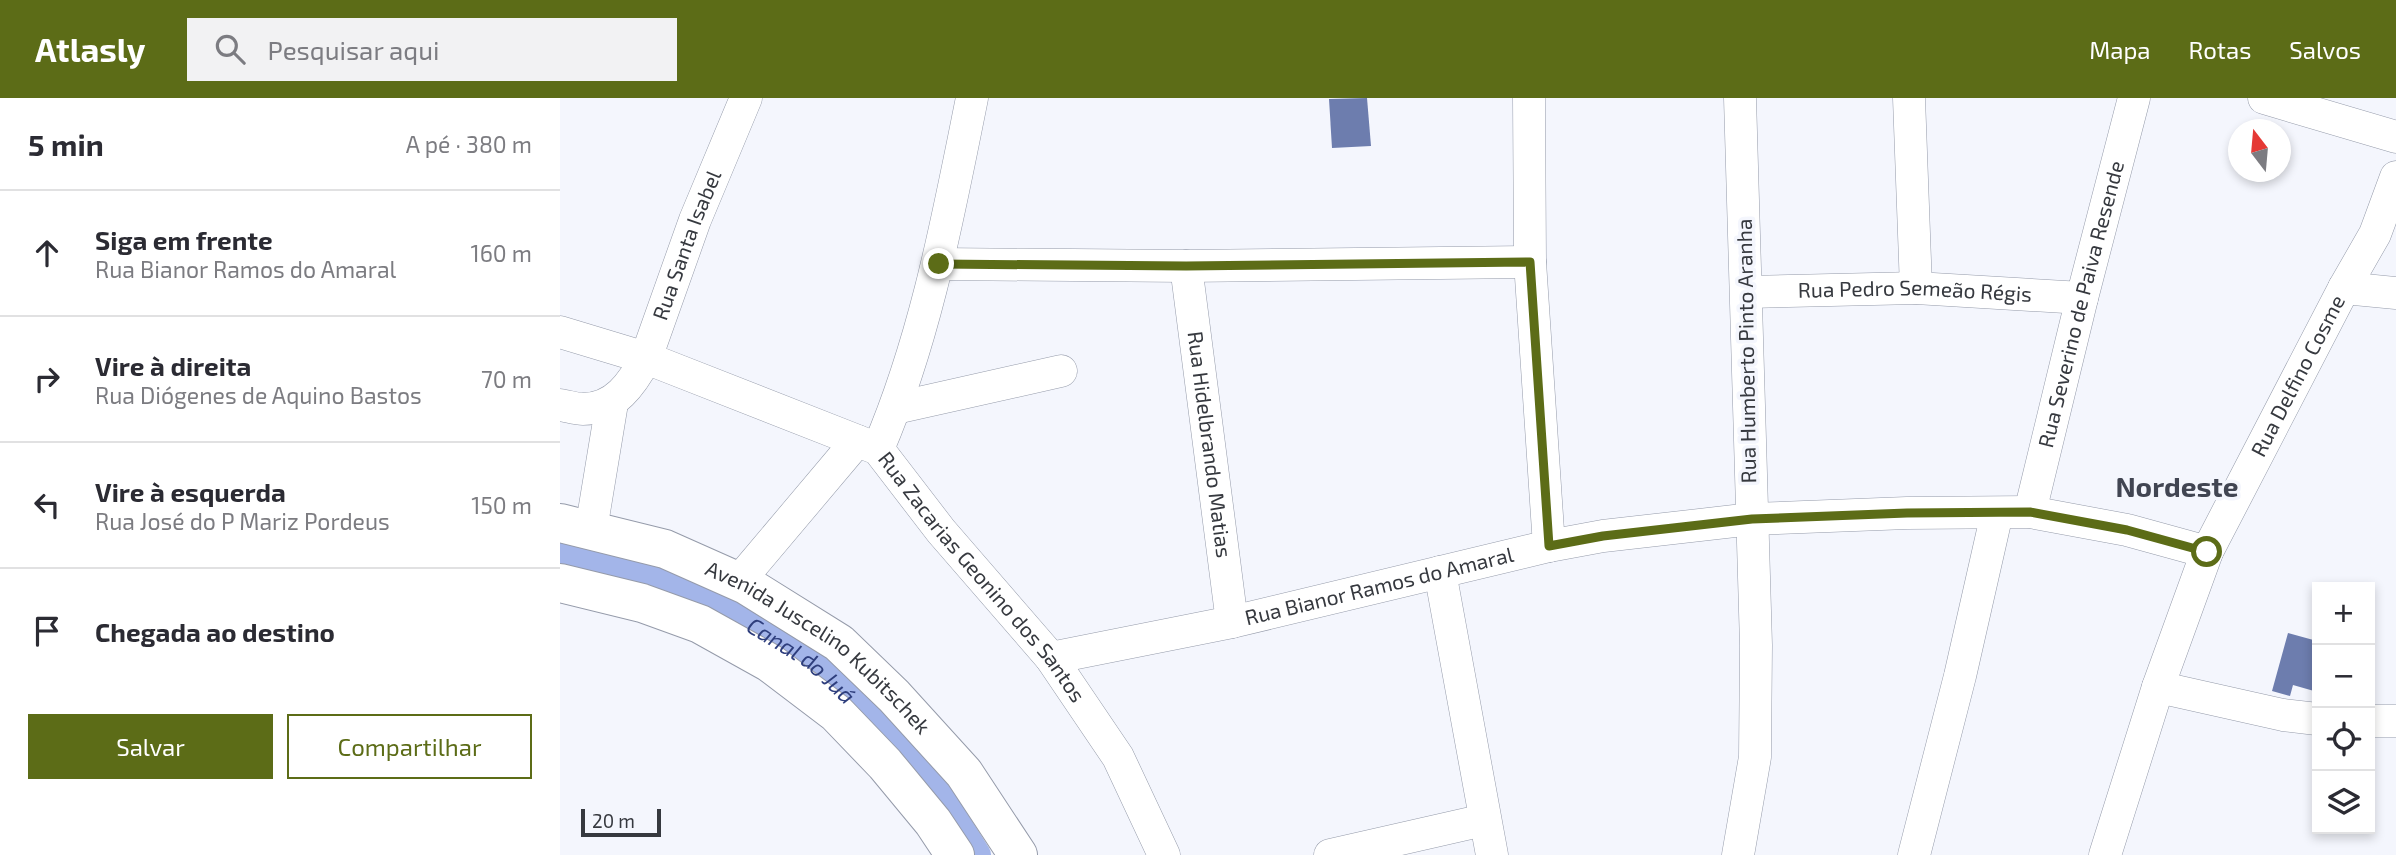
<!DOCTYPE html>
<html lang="pt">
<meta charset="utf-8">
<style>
body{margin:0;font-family:"Exo 2",sans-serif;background:#f2f2f3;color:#2b2b33}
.controls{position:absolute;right:21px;bottom:21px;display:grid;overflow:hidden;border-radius:0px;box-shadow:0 4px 10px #0003}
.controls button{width:63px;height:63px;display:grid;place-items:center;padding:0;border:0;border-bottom:2px solid #e1e1e2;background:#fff;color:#2b2b33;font:35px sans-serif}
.compass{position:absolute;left:1668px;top:21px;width:63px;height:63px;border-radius:50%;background:#fff;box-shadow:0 4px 10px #0003;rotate:344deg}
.scale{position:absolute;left:21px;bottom:18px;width:80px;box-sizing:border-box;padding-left:7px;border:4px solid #36393f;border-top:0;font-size:19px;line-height:24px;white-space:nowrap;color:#36393f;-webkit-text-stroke:5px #f4f6fd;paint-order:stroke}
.stop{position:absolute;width:21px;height:21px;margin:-16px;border:5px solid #5c6c17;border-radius:50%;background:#fff}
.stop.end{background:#5c6c17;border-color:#fff;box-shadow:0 2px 7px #0008}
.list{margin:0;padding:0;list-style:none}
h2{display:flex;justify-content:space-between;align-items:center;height:91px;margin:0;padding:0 28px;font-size:30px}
h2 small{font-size:23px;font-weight:400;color:#7c7c81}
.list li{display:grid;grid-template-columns:46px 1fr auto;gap:21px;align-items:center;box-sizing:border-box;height:126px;padding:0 28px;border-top:2px solid #e1e1e2}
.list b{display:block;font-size:26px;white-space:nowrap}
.list p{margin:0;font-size:23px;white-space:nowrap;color:#7c7c81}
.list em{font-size:23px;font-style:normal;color:#7c7c81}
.actions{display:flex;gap:14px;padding:21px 28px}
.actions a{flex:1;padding:16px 0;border:2px solid #5c6c17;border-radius:0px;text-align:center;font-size:24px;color:#5c6c17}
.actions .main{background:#5c6c17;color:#fff}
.icon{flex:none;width:38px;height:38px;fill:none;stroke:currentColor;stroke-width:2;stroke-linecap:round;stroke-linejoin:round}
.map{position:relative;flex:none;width:1836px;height:757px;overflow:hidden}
header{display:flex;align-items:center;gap:42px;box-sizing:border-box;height:98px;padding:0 35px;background:#5c6c17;color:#fff}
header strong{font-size:33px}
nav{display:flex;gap:38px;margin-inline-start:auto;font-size:24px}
.search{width:490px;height:63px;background:#f2f2f3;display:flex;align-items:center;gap:18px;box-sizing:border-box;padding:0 24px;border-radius:0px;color:#7c7c81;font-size:26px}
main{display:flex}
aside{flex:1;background:#fff}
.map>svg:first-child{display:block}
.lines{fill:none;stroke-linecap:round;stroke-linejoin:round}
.canal{stroke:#a3b5e9;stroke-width:28}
.building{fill:#6d7dae}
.minor-casing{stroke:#959baa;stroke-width:33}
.tertiary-casing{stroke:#959baa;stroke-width:40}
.minor{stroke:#fff;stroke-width:32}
.tertiary{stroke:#fff;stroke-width:38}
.route{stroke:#5c6c17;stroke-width:9}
.labels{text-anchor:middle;stroke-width:7;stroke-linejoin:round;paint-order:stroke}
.street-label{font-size:21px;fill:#36393f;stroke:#f4f6fd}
.water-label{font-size:23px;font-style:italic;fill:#2e3e7d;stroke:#f4f6fd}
.district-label{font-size:28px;font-weight:bold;fill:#414552;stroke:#f4f6fd}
</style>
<header>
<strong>Atlasly</strong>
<div class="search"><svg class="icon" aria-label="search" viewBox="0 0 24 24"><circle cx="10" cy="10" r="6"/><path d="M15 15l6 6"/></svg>Pesquisar aqui</div>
<nav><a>Mapa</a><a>Rotas</a><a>Salvos</a></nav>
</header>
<main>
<aside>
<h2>5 min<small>A pé · 380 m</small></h2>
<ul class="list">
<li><svg class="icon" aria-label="ahead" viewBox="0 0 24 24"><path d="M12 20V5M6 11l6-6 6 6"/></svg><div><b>Siga em frente</b><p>Rua Bianor Ramos do Amaral</p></div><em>160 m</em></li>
<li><svg class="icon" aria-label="right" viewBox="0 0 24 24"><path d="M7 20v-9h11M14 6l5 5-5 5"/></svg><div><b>Vire à direita</b><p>Rua Diógenes de Aquino Bastos</p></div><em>70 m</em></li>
<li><svg class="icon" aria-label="left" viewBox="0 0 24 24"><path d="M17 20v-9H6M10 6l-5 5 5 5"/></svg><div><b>Vire à esquerda</b><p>Rua José do P Mariz Pordeus</p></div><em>150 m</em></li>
<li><svg class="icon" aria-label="arrive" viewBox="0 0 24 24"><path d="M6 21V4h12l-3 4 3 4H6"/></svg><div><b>Chegada ao destino</b></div></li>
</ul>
<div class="actions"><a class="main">Salvar</a><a>Compartilhar</a></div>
</aside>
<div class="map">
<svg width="1836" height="757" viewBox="0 0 1836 757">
<rect width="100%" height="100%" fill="#f4f6fd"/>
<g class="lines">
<path class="canal" id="s1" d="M0,458L99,483L167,512L252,564L308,618L376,692L417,757"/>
</g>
<g class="building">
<path d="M807,0L811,48L772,50L769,1Z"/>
<path d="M1728,535L1757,543V581L1754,593L1733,587L1730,598L1712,593Z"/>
</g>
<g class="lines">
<defs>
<g id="minor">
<path d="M969,0L970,164L989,448"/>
<path d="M1349,0L1356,190"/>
<path d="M1704,0L1836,39"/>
<path d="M379,166L626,168L970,164"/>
<path id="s2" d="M626,168L672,524"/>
<path d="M1784,190L1836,195"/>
<path id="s3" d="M1187,194L1356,190L1522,200"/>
<path id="s4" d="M0,234L86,260L318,351L381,433L491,560L558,659L604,757"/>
<path id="s5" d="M0,307C7,308 16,311 23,311C55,311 72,286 86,260L135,122L186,0"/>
<path d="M336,310L501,273"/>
<path d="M318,351C366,239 388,119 412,0"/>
<path id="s6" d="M1470,414L1522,200L1574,0"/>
<path d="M31,432L52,305"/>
<path d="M880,474L932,757"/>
<path d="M179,483L297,343"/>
<path id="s7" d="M491,560L672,524L989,448L1043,438L1192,421L1347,415L1470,414L1567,432L1647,454"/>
<path d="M1598,589L1723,617L1757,621"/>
<path d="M1810,623H1836"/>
<path d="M770,757L924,722"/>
<path d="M1178,757L1195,659L1196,547L1180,0"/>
<path d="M1354,757L1400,578L1437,415"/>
<path id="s8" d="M1545,757L1598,589L1647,454L1784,190L1815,136L1836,79"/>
</g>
<g id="tertiary">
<path id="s9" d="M0,425L105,451L186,487L279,545L334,598L404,675L458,757"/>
<path d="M0,485L82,505L140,526L210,565L276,615L325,666L373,724L395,757"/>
</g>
</defs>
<use href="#minor" class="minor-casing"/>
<use href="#tertiary" class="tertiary-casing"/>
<use href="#minor" class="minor"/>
<use href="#tertiary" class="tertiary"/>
</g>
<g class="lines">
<path class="route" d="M379,166L626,168L970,164L989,448L1043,438L1192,421L1347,415L1470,414L1567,432L1647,454"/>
</g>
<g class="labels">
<g class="street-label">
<text dy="7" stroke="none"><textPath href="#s5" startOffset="229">Rua Santa Isabel</textPath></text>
<text dy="7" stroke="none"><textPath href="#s3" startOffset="168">Rua Pedro Semeão Régis</textPath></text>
<text dy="7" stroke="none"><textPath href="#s6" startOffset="214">Rua Severino de Paiva Resende</textPath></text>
<text transform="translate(1187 253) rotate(-91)" y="7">Rua Humberto Pinto Aranha</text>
<text dy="7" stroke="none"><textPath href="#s8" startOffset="518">Rua Delfino Cosme</textPath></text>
<text dy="7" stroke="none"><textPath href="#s2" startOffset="180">Rua Hidelbrando Matias</textPath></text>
<text dy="7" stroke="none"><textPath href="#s4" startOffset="504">Rua Zacarias Geonino dos Santos</textPath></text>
<text dy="7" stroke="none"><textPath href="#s7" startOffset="336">Rua Bianor Ramos do Amaral</textPath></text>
<text dy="7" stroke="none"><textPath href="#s9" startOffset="292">Avenida Juscelino Kubitschek</textPath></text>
</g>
<g class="water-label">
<text dy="8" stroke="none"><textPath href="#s1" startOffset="266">Canal do Juá</textPath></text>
</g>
<g class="district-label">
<text x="1617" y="399">Nordeste</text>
</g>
</g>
</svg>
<div class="controls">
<button>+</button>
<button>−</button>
<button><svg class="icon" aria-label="locate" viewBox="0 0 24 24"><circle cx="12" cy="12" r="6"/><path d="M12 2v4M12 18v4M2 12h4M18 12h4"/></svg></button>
<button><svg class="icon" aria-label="layers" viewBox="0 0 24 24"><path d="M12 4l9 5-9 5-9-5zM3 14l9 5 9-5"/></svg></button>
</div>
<svg class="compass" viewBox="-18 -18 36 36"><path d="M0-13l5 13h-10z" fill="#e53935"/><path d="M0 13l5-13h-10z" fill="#7c7c81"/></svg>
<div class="scale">20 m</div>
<div class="stop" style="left:1647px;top:454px"></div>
<div class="stop end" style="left:379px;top:166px"></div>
</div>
</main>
